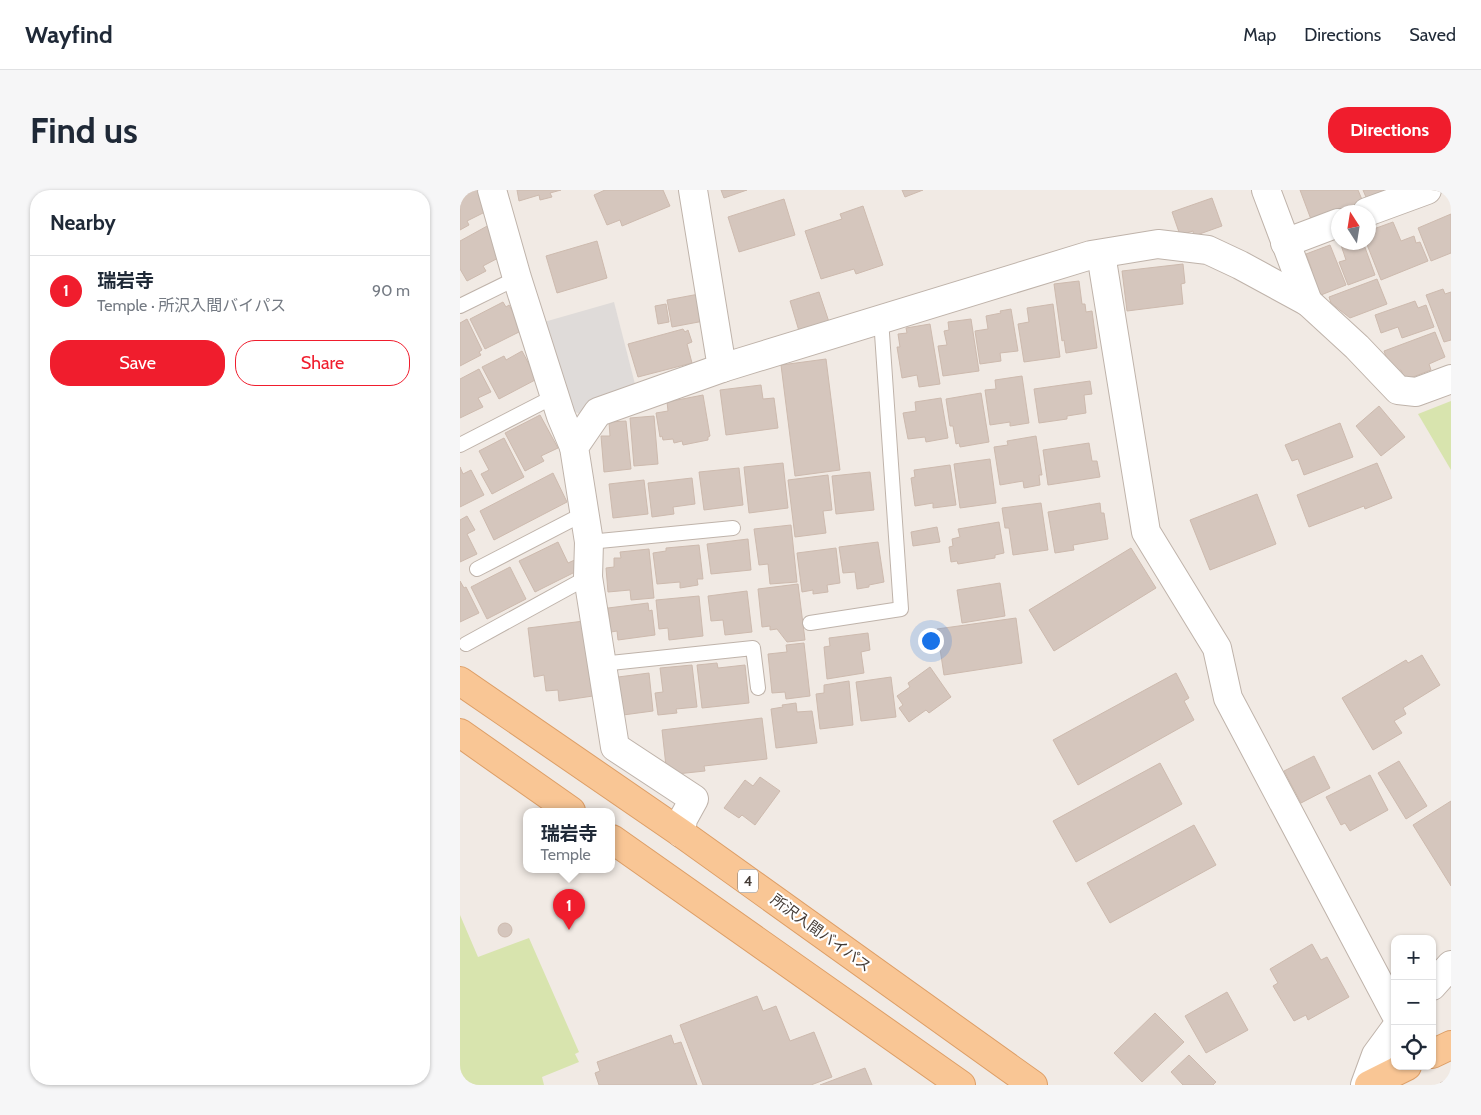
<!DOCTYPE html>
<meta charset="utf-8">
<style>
body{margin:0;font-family:Cabin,"Noto Sans JP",sans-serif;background:#f6f6f7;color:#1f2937}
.controls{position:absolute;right:15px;bottom:15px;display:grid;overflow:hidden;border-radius:10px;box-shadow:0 1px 4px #0004}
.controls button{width:45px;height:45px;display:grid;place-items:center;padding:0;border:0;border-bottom:1px solid #e0e1e3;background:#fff;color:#1f2937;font:25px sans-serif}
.compass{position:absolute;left:871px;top:15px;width:45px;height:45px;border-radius:50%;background:#fff;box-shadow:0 1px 4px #0004;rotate:348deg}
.you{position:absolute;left:470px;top:450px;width:18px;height:18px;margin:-12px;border:4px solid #fff;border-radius:50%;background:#1a73e8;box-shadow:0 0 0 8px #1a73e833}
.badge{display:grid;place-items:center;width:32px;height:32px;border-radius:50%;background:#f01d2d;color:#fff;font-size:16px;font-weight:700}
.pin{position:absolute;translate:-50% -41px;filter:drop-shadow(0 1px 2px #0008)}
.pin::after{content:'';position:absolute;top:26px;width:18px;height:15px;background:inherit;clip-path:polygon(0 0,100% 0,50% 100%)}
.popup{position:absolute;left:63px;top:618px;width:92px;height:65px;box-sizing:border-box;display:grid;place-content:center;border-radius:10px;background:#fff;filter:drop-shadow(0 1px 4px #0005);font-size:16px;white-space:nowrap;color:#747a83}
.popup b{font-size:19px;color:#1f2937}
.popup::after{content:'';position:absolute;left:50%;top:100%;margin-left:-10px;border:10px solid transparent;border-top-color:#fff}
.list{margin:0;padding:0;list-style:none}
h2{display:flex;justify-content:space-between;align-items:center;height:65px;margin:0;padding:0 20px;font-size:21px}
h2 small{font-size:16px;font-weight:400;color:#747a83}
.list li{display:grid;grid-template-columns:32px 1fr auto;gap:15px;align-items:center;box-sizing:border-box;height:70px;padding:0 20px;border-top:1px solid #e0e1e3}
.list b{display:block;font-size:19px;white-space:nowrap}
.list p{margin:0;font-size:16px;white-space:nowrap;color:#747a83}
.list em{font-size:16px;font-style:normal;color:#747a83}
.actions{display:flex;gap:10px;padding:15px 20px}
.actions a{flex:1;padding:11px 0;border:1px solid #f01d2d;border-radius:20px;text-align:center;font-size:18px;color:#f01d2d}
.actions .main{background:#f01d2d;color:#fff}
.icon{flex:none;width:28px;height:28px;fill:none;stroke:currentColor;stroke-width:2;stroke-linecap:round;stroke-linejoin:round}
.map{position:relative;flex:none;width:991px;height:895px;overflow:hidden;border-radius:20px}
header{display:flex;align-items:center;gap:30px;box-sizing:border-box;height:70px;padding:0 25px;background:#fff;border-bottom:1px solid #e0e1e3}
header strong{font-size:24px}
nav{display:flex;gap:28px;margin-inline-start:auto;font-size:18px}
.intro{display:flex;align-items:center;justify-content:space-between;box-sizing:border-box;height:120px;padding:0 30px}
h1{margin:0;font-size:35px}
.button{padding:12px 22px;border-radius:20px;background:#f01d2d;color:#fff;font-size:18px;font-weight:700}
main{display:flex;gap:30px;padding:0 30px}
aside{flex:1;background:#fff;border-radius:20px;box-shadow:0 1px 4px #0004}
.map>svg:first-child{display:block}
.green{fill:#d8e4ae}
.parking{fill:#dfdbd9}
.building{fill:#d5c6bd;stroke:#cdbaae}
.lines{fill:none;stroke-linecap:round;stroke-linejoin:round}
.service-casing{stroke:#bfb3aa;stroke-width:16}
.minor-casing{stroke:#bfb3aa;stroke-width:30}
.primary-casing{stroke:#dd9e66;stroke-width:30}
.service{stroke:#fff;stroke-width:14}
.minor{stroke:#fff;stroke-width:28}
.primary{stroke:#f9c695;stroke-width:28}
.labels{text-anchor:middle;stroke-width:4.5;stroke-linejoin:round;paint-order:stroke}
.shield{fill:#fff;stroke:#7b7571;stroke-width:1}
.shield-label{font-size:14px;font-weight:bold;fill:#433a34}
.street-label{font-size:15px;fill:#433a34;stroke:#fff}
</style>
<header>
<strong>Wayfind</strong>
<nav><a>Map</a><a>Directions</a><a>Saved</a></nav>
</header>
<div class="intro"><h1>Find us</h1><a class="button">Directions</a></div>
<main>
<aside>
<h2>Nearby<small></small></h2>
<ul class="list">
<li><span class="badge">1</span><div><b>瑞岩寺</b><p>Temple · 所沢入間バイパス</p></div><em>90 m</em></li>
</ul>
<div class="actions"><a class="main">Save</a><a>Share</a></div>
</aside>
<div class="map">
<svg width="991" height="895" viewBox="0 0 991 895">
<rect width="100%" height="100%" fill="#f1eae4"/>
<g class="green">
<path d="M991,211V280L958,224Z"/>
<path d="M0,725L18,767L69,748L119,862L115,864L119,872L82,887L84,895H0Z"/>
</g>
<path class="parking" d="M154,112L176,198L124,226L109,219L84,132Z"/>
<g class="building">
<path d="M0,0H19L25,22L7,31L9,35L0,40Z"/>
<path d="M57,0H101L90,3L92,7L80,10L79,5L59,11Z"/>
<path d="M145,0H203L210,16L162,36L160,30L147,35L134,5Z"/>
<path d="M261,0H287L264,8Z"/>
<path d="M442,0H463L445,7Z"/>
<path d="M840,0H898L903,12L852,32Z"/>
<path d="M903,0H938L908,12Z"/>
<path d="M752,8L762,36L734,46L733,41L720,45L712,22Z"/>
<path d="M324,9L335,45L279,62L268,27Z"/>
<path d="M403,16L423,75L396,84L394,79L361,89L345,41L382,29L380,24Z"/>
<path d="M991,24V63L971,71L958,38Z"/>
<path d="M933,32L941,51L954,46L956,53L960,52L968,71L921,90L906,52H908V41Z"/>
<path d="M29,35L42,66L23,76L26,81L7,91L0,79V51Z"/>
<path d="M137,51L147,88L97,103L86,66Z"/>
<path d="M880,52H903L915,85L888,95L879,72L886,70Z"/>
<path d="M870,55L886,95L856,107L847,81L852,80L846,64Z"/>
<path d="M723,74L725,93L721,94L723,114L667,121L662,81Z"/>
<path d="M917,89L927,114L890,128L871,113L869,107Z"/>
<path d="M619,91L622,114H625L626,122L632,121L637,158L606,163L604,150L602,151L594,94Z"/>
<path d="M983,99L985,104L991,102V150L984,152L966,105Z"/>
<path d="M359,102L369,132L339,141L330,111Z"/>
<path d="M239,104L244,131L212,137L207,110Z"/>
<path d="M955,111L958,118L966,115L974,137L942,148L938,137L921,143L915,125Z"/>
<path d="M43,112L46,117L49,115L63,140L25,159L10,129Z"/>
<path d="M206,114L209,132L198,134L195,116Z"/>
<path d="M593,114L600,167L564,172L558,134L569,132L567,118Z"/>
<path d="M551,119L558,161L540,163L541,171L520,174L515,141L528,139L526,126L541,123L540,121Z"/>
<path d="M7,129L22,160L19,162L21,165L0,176V133Z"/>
<path d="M511,129L519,181L483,186L478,156L487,155L484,141L489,140L488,132Z"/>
<path d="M470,134L480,194L459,197L457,185L442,188L437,157H440L438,144L447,143L446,138Z"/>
<path d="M223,139L225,142L228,140L232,152L227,154L232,173L178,187L168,154Z"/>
<path d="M975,142L985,167L969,174L971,180L945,190L941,180L932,183L924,161Z"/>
<path d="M62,161L77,189L39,209L22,177L44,166L46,170Z"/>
<path d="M366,169L380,280L335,286L321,175Z"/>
<path d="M19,179L31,202L18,208L23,217L0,228V189Z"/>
<path d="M562,186L569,233L550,236V232L530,235L525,200L536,199L535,190Z"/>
<path d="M630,191L632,204L624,205L626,223L607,226V229L579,233L574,199Z"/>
<path d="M301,195L303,209L314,208L318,238L266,245L260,200Z"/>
<path d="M521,203L529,252L500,257L499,253L496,254L493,236H490L486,209Z"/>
<path d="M243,205L250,246L248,247V250L223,255L222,251L214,253L213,249L203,250L202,246L200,247L196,223L208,221L207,212Z"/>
<path d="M481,208L488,248L466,252L465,247L448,249L443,223L456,221L455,212Z"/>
<path d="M919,216L945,247L921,266L896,236Z"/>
<path d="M80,225L98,258L81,266L84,271L65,281L45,243Z"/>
<path d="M194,226L198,274L174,276L170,228Z"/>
<path d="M166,231L171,279L144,282L141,246H150L149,232Z"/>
<path d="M880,233L893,267L844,285L838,269L832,271L825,255Z"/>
<path d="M576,246L582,285H579L580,295L564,298L563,291L540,295L534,257L548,255L547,251Z"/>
<path d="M44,248L64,287L32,304L21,284L29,280L19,261Z"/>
<path d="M629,253L632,271H637L640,287L588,295L583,260Z"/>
<path d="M530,269L536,313L500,318L494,274Z"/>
<path d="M323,273L328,318L289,323L284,277Z"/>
<path d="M917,273L932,308L905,319L904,316L849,337L837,305Z"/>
<path d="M490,275L496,315L473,318V313L455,316L451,288L455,287L454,280Z"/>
<path d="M0,277L3,284L11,280L24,305L0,317Z"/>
<path d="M279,278L283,315L244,320L239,282Z"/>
<path d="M410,282L414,320L376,324L372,286Z"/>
<path d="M93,283L107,312L34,350L20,321Z"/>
<path d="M368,285L372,320L363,321L366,343L335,347L328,290Z"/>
<path d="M232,288L235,314L213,317L214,324L192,327L188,293Z"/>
<path d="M184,290L188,324L153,328L149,294Z"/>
<path d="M797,304L816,354L750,380L730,330Z"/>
<path d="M581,313L588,360L553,365L549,338H545L542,318Z"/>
<path d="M640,313L641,323H644L648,349L613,355L614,360L595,363L588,322Z"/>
<path d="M7,326L15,340L7,344L17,364L0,372V330Z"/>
<path d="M539,332L544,363L535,365V368L498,374L497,371L491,372L489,357L493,356L492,349L500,347L498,339Z"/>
<path d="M331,335L337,392L310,394L308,374L299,375L294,339Z"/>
<path d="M477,337L480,352L453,356L451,342Z"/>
<path d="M288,349L291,380L251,384L247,354Z"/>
<path d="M98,352L108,373L119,368L115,382L75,402L59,371Z"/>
<path d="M418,352L424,392L409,395V397L397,399L395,382L383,383L379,357Z"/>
<path d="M239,355L243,389H237L238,395L220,398V392L197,394L193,363L206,361V358Z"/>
<path d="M376,358L380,393L367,395L368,402L353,404V400L342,402L337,363Z"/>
<path d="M671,358L696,398L594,461L569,420Z"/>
<path d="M189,359L194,408L171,410L170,400L148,402L146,378L154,377V368H161L160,362Z"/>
<path d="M50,377L66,409L27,429L11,397Z"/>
<path d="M0,391L4,398L6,397L19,423L0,432Z"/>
<path d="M540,393L545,426L502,433L497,400Z"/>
<path d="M338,394L345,450L327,452L317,439L310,440V436L302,437L298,399Z"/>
<path d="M287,401L292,442L265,445L263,430L251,431L248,406Z"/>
<path d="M239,406L243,446L209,450L208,438L199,439L196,410Z"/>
<path d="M188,413L189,421L192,420L195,445L158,450L157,441L151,442L148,418Z"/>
<path d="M556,428L562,473L484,485L477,439Z"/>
<path d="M124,431L133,506L99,511L98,500L86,501L84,485L74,487L68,438Z"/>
<path d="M408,443L410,460L401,462L404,483L367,489L364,457L370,456L369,448Z"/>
<path d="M344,453L350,506L326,509L325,502L312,503L308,464L327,462L326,455Z"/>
<path d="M962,465L980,495L943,518L946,524L934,531L942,543L913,560L882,508L946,470L948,473Z"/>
<path d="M257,473L258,478L285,475L289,513L242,518L237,475Z"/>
<path d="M232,475L237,517L216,519L217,523L198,525L195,503L203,502L200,478Z"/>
<path d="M470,477L491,507L469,523L466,520L449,532L439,518L443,515L437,506L450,497L448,493Z"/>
<path d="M189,483L193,521L163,525L155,493H159L158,487Z"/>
<path d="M716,483L729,508L724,511L734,530L618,595L593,550Z"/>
<path d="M431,487L436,527L401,531L396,492Z"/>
<path d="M389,491L393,535L360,539L356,504L364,503V495Z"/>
<path d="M336,513L337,522L352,521L357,553L316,558L311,519L323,517L322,515Z"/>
<path d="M302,528L307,569L244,576L245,581L207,585L202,540Z"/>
<path d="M854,566L870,598L841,613L824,581Z"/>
<path d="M939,571L967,616L946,629L918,583Z"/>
<path d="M700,573L722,614L616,672L593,631Z"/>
<path d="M910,585L928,620L890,641L885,633L881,635L866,607Z"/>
<path d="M300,587L320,601L295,635L282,625L279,628L264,618L285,590L293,596Z"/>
<path d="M991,611V696L953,635Z"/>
<path d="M734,635L756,675L650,733L627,693Z"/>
<circle cx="45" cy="740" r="7"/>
<path d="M852,754L861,770L867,767L889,807L848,830L846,825L834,831L813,796L818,793L810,779Z"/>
<path d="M767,802L788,840L746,863L725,826Z"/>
<path d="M297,806L303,821L316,816L330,851L354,842L372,887L351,895H243L220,835Z"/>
<path d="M695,823L724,852L682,892L654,863Z"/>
<path d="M211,845L214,854L221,852L237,895H139L135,883L140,881L137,872Z"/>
<path d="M729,865L756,892L753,895H723L711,882Z"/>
<path d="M405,878L412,895H360Z"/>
<path d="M991,888V895H981L980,893Z"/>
</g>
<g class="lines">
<defs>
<g id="service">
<path d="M0,116L57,88"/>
<path d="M0,255L95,206"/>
<path d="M129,352L273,338"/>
<path d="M17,379L125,323"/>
<path d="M350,433L441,419L421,129"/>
<path d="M6,454L128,387"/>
<path d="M141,474L293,458L298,498"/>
</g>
<g id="minor">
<path d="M32,0L57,88L101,226L114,257"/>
<path d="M806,0L848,112"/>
<path d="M907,22L967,0"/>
<path d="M825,53L878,33"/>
<path d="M641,64L686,342L757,458L768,508L935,823"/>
<path d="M262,178L631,65L698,54L748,60L780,75L848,112L897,157L938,200L956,202L991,189"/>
<path d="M221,643L223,629L234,609L155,557L128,387L129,352L114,257L138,222L262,178L233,0"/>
<path d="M972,796L991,775"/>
<path d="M905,895L916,865L935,839"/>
</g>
<g id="primary">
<path d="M0,491L221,643L573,895"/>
<path d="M0,543L111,621"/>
<path d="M152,649L501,895"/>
<path d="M972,864L991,855"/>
<path d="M909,895L947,876"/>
</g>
</defs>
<use href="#service" class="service-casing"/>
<use href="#minor" class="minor-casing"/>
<use href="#primary" class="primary-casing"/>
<use href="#service" class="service"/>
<use href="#minor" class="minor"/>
<use href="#primary" class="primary"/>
</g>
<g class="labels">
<rect class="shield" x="278" y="679.5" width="20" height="23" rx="4"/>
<g class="shield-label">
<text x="288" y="696">4</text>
</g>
<g class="street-label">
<text transform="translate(361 743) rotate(36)" y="5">所沢入間バイパス</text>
</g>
</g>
</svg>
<div class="controls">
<button>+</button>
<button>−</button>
<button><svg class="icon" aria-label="locate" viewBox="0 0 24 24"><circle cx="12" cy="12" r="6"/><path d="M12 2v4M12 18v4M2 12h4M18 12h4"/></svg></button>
</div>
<svg class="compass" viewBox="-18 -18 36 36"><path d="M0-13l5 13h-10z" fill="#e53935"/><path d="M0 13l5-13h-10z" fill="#747a83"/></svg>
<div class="you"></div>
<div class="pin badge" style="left:109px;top:740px">1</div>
<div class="popup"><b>瑞岩寺</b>Temple</div>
</div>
</main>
